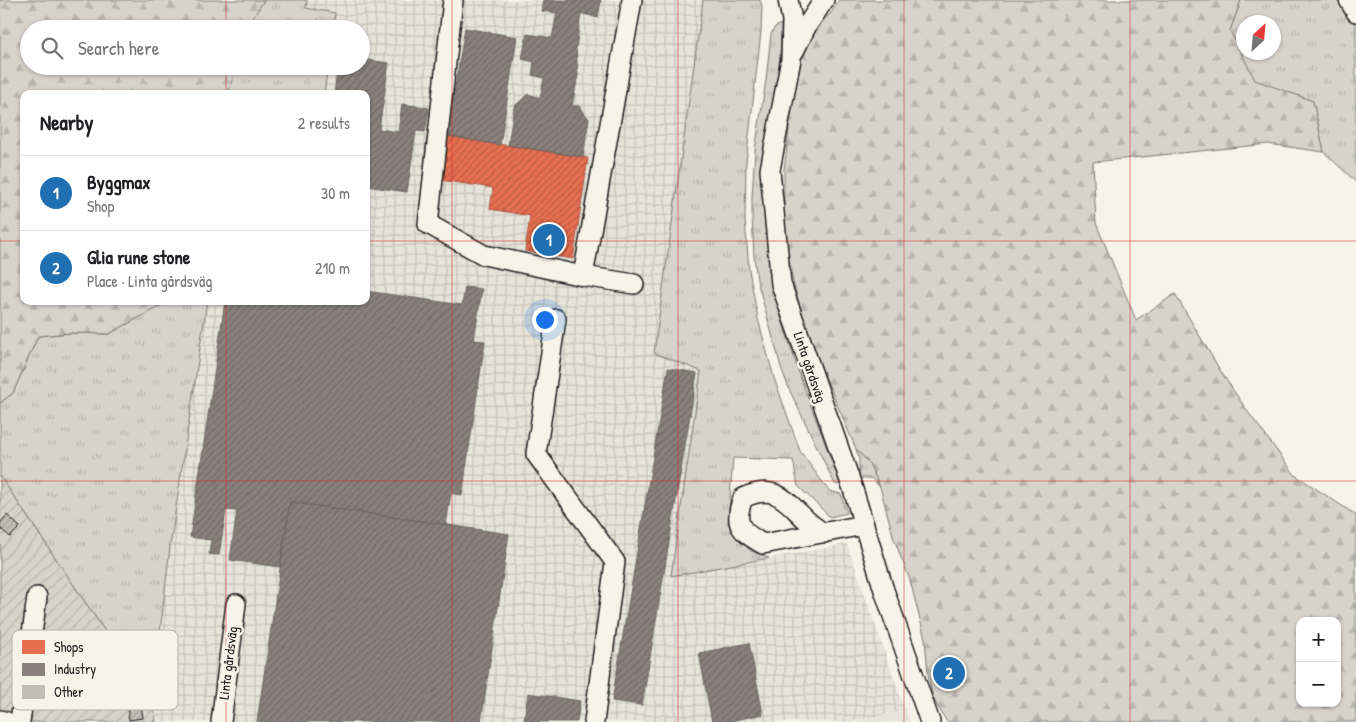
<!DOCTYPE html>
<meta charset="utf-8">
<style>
body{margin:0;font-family:"Patrick Hand",sans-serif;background:#f6f6f6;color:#202124}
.controls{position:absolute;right:15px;bottom:15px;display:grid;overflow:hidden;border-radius:10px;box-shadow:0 1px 4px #0004}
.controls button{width:45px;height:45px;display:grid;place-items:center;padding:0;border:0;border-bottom:1px solid #e0e0e0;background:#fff;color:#202124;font:25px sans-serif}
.compass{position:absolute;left:1236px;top:15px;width:45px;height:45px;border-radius:50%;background:#fff;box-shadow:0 1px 4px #0004;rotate:26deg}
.you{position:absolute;left:544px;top:319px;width:18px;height:18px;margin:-12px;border:4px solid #fff;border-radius:50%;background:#1a73e8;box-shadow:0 0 0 8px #1a73e833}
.badge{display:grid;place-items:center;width:32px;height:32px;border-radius:50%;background:#1f6fb2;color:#fff;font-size:16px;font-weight:700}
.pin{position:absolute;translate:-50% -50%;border:2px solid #fff;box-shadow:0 1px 5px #0006}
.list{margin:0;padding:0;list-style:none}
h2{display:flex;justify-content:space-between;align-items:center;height:65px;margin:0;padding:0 20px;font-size:21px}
h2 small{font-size:16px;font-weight:400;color:#757577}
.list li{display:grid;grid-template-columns:32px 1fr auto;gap:15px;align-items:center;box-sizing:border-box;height:75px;padding:0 20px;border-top:1px solid #e0e0e0}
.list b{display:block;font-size:19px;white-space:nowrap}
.list p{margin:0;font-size:16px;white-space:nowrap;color:#757577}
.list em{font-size:16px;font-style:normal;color:#757577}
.icon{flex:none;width:28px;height:28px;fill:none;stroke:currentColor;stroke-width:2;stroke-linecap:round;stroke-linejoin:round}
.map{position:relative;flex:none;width:1356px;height:722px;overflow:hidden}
.search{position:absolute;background:#fff;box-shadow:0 1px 4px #0004;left:20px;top:20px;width:350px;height:55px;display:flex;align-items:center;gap:12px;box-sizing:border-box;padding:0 18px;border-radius:28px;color:#757577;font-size:19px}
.panel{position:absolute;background:#fff;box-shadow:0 1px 4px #0004;left:20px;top:90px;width:350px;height:215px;border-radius:10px}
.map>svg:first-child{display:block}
.built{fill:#e6e3d9}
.industrial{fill:url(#industrial-grid)}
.grass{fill:url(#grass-tufts);stroke:#7a7874;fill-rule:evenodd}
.forest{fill:url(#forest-firs);stroke:#7a7874;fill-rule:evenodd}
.garden{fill:url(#garden-furrows);stroke:#7a7874}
.shops{fill:url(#shops-hatch);stroke:#aa5641}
.industry{fill:url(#industry-hatch);stroke:#69635f}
.building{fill:url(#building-hatch);stroke:#1c1c1c}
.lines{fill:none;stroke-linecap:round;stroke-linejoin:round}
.minor-casing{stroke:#1c1c1c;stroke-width:22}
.minor{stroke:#f7f3e8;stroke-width:19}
.grid{fill:none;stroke:#d62828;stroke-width:1;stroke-opacity:0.55}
.labels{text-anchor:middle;stroke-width:5;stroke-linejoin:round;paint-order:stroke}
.street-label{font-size:14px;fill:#1c1c1c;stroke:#f7f3e8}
.key{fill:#f7f3e8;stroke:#b5b2ab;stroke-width:1}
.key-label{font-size:14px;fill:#1c1c1c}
</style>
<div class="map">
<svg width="1356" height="722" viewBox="0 0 1356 722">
<defs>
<pattern id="industrial-grid" width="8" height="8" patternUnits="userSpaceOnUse" patternTransform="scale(1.25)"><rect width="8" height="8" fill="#e6e3d9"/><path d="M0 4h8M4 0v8" fill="none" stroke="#c5c2ba"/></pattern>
<pattern id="grass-tufts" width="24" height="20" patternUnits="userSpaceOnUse" patternTransform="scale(1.25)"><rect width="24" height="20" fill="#d7d3cb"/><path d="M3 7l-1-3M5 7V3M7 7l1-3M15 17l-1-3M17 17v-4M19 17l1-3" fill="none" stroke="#b8b5ae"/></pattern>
<pattern id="forest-firs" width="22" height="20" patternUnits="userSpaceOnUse" patternTransform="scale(1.25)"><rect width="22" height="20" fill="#d7d3cb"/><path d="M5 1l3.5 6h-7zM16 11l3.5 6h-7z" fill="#b8b5ae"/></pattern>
<pattern id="garden-furrows" width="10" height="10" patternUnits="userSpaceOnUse" patternTransform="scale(1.25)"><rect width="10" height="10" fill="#d7d3cb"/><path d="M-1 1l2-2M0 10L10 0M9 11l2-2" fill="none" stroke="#b8b5ae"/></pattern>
<pattern id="shops-hatch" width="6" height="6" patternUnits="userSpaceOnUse" patternTransform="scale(1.25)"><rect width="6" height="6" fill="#e76f51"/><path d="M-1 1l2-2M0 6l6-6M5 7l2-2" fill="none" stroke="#ba5a42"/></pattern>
<pattern id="industry-hatch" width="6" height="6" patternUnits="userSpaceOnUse" patternTransform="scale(1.25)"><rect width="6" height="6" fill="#8a817c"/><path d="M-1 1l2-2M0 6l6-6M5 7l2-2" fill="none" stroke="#706965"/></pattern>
<pattern id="building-hatch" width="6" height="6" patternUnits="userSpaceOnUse" patternTransform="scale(1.25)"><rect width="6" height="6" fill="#c0beb5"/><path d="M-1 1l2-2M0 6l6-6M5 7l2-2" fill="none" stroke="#a4a39b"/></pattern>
</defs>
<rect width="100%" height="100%" fill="#f7f3e8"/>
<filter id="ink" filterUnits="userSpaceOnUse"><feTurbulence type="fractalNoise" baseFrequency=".02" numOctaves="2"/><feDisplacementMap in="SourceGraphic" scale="10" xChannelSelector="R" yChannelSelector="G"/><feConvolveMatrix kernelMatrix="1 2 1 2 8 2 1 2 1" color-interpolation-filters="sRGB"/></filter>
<g filter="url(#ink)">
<path class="built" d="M905,710L910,722H851Z"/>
<path class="industrial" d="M307,0H703L654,353L702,371L671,576L847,544L905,710L851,722H156L152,701L170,547L207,301H366V94H324L328,66H361V29H333L335,13L306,8Z"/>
<g class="grass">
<path d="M264,0H307L306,8L335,13L333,29H246Z"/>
<path d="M703,0H760L762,6L761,32L746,162L745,220L749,270L758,319L774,378L800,451L829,491L841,494L847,513L830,517L798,486L793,460L733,458L728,524L740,540L751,551L769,558L671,576L701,371L654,353Z"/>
<path d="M1241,0H1356V182L1324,152L1313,101L1255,81L1230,31ZM1244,22H1274V52H1244Z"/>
<path d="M781,24V41L779,66L764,203L768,255L774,287L781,317L801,379L837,475L840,485L835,484L829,472L789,389L781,367L757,280L754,256L752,216V196L755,150L766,80L771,34L775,27Z"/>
<path d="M236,66H328L324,94H228Z"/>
<path d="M169,301H207L170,547L152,701L0,476V403L13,393L38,336L71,333L109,334Z"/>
<path d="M856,449L869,463L880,487L871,478H859V459Z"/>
</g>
<g class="forest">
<path d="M0,0H264L246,29H29V66H236L228,94H24V301H169L109,334L71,333L38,336L13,393L0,403Z"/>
<path d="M839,0H1241L1230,31L1255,80L1313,101L1324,152L1268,144L1093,162L1096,223L1136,320L1175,294L1221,372L1248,412L1295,475L1356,515V722H947L935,702L932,694L928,674L925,639L914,596L910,580L894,539L880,487L869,463L856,449L813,348L794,286L788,257L784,224V170L790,121L800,60L803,48L815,28L831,13ZM1300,621H1337V703H1300Z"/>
</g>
<path class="garden" d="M0,476L152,701L156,722H0Z"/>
<path class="shops" d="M447,136L588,158L573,259L525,251L530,216L490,209L493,188L440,180Z"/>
<g class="industry">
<path d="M543,0H601L598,18L581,13L576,48L578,75L572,106H579L589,119L583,157L508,145L514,107L528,94L540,98L544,78L532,75L534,62L522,59L527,34L552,38L557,13L541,11Z"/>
<path d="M465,28L517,37L500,145L447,136Z"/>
<path d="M361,59L389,63L379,129L398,132L402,104L429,108L425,132L416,131L407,192L366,186V94H334L338,66H361Z"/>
<path d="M465,287L482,289L474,340L485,341L462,495L451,493L446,525L290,502L280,567L230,560L237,511L226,510L219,555L209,554L211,540L190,537L225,301H366V291L462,305Z"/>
<path d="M668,368L697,373L642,705L612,701Z"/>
<path d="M290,502L509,534L481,722H257Z"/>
<path d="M749,643L763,714L726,722H712L699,653Z"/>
<path d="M528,693L580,701L577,722H524Z"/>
</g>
<g class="building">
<path d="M7,515L20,527L10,537L0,528V523Z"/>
<path d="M141,705L143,718L129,720L127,707Z"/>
</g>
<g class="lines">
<defs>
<g id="minor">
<path d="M453,0L428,224L484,255L583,276L634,284"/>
<path d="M788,0L792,20L791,59L770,170L781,284L852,486L884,590L930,722"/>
<path d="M1349,0L1356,12"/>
<path d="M794,51L806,27L824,0"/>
<path d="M583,276L632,0"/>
<path d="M556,319L536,454L615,562L594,722"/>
<path d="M824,533C793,518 785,477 743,498C733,524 740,531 763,544L864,525"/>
<path d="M0,720L7,722"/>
<path d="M20,722L37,597"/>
<path d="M221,722L236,604"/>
</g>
</defs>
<use href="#minor" class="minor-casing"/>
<use href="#minor" class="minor"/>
</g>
</g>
<path class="grid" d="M226,0V29M452,0V722M678,0V722M904,0V722M1130,0V722M226,66V94M0,241H24M366,241H1356M226,301V722M0,481H1356"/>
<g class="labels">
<g class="street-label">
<text transform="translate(810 367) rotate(71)" y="5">Linta gårdsväg</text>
<text transform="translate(228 663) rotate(-83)" y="5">Linta gårdsväg</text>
</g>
</g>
<rect x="12" y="630" width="166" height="80" rx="8" class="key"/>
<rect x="22" y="640" width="23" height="14" fill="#e76f51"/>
<rect x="22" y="663" width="23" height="13" fill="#8a817c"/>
<rect x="22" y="685" width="23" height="14" fill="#c0beb5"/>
<g class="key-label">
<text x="54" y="652">Shops</text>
<text x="54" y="674">Industry</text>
<text x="54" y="697">Other</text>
</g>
</svg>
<div class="controls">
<button>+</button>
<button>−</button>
</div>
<svg class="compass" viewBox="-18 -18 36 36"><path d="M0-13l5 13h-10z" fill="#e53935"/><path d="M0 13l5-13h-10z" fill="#757577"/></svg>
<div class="you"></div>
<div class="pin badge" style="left:549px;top:240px">1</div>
<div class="pin badge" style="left:949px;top:673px">2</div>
<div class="search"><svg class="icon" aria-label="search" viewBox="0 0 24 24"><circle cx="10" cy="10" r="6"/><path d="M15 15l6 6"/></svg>Search here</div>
<section class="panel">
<h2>Nearby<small>2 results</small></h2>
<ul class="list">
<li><span class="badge">1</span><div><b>Byggmax</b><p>Shop</p></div><em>30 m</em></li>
<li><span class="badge">2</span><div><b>Glia rune stone</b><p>Place · Linta gårdsväg</p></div><em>210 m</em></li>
</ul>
</section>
</div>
